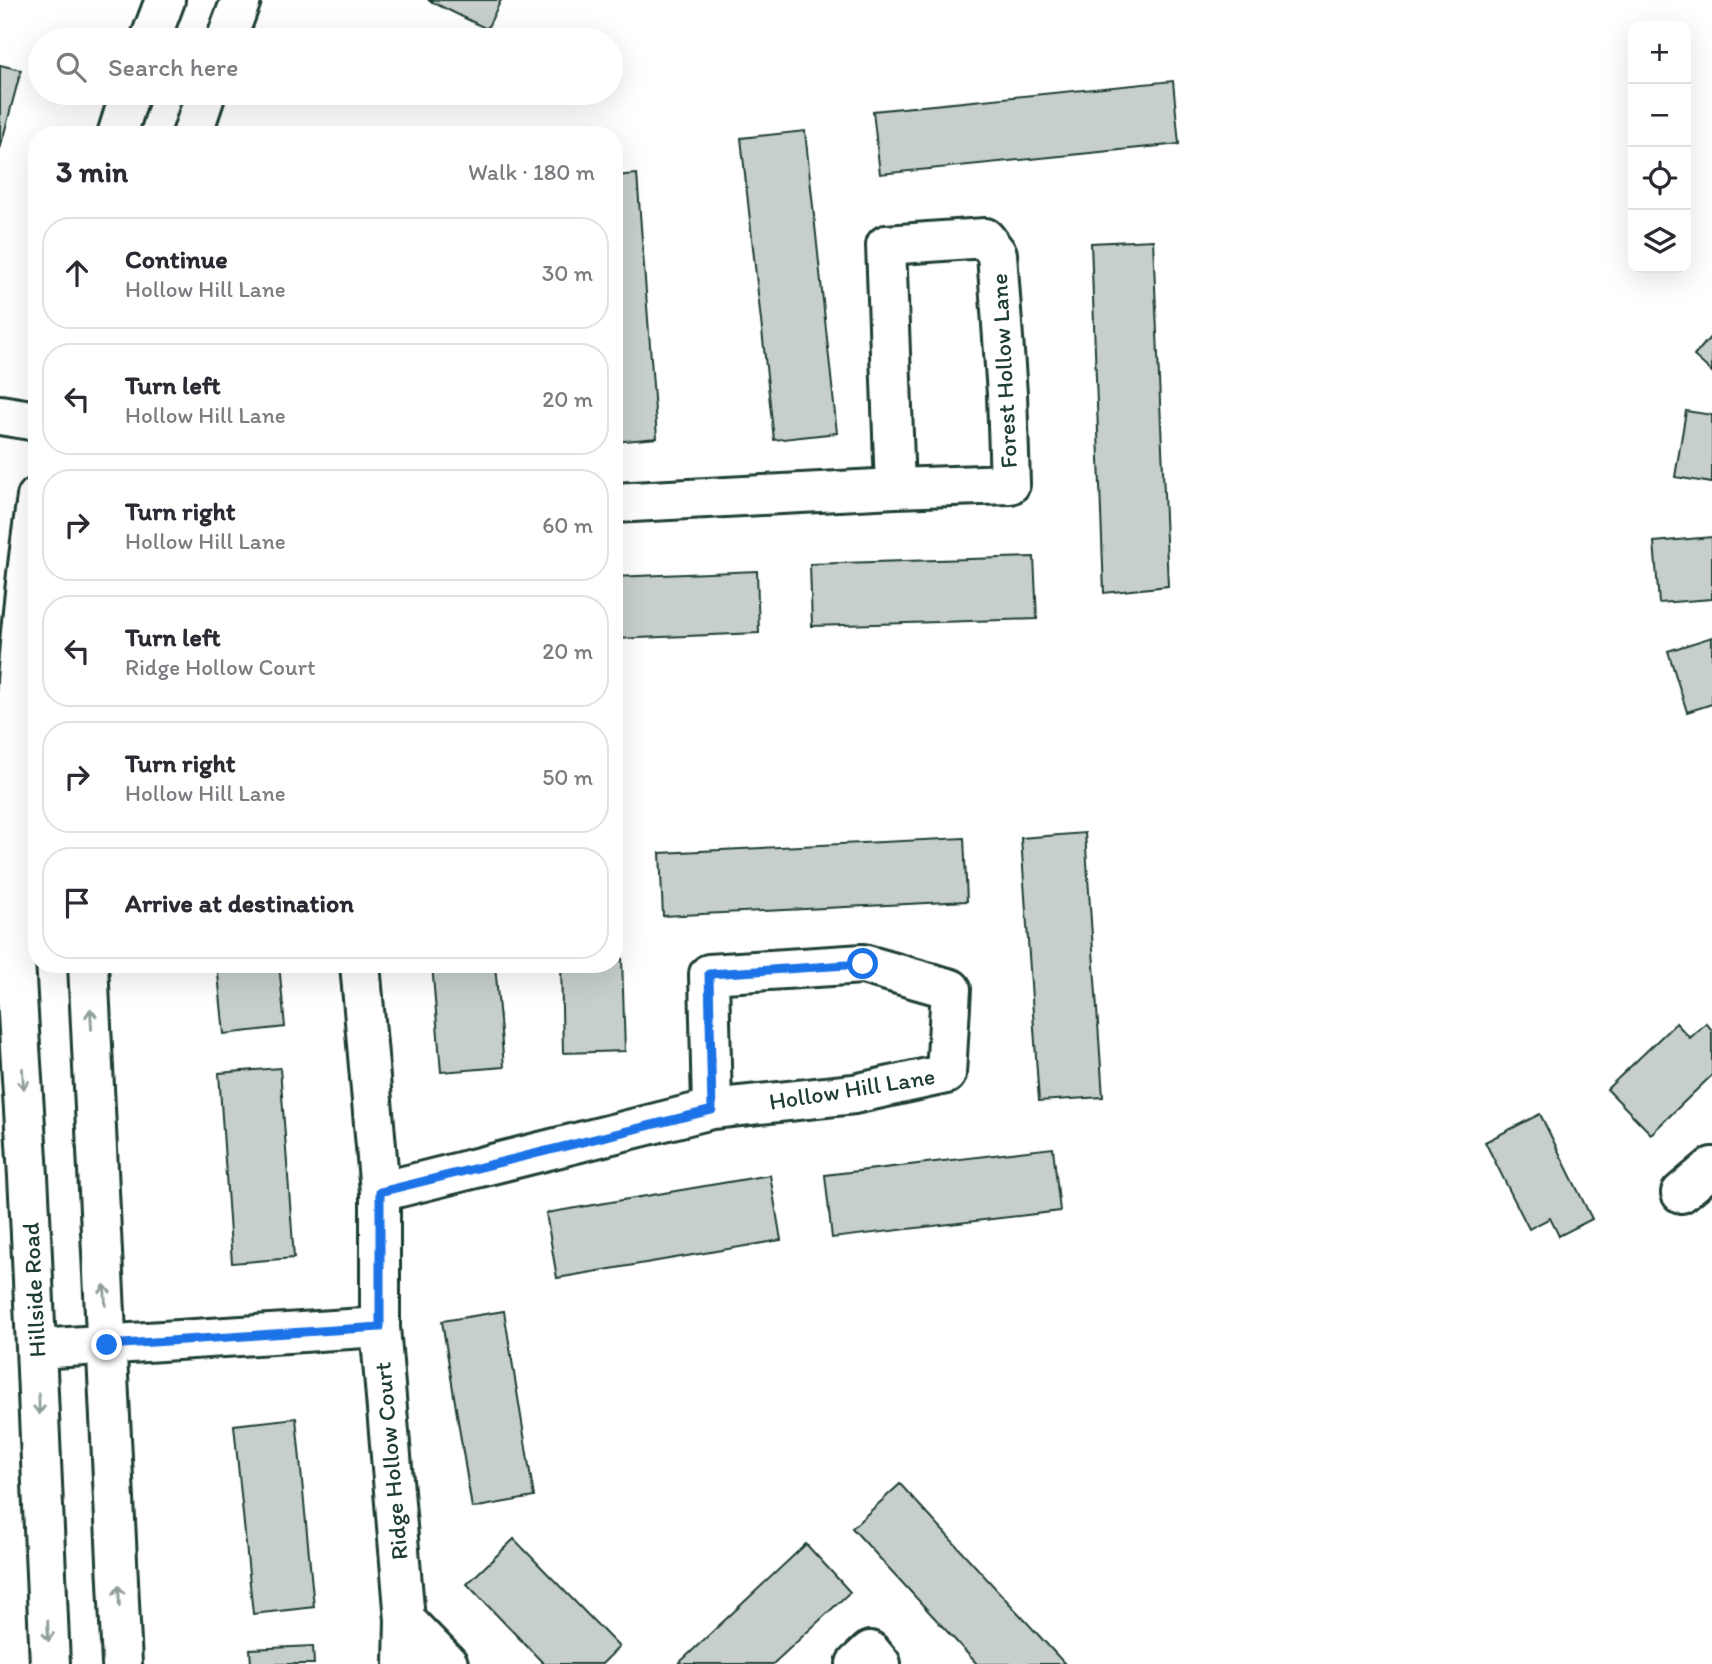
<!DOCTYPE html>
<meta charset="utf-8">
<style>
body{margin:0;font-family:Itim,sans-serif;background:#f2f2f3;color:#2b2b33}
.controls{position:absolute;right:21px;top:21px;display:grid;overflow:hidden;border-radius:14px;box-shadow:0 7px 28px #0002}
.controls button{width:63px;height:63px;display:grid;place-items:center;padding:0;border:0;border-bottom:2px solid #e1e1e2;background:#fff;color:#2b2b33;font:35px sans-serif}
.stop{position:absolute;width:21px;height:21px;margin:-16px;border:5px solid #1a73e8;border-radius:50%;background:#fff}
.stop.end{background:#1a73e8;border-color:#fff;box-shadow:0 2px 7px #0008}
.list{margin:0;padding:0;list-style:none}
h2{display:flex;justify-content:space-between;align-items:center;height:91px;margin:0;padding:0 28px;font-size:30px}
h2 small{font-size:23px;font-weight:400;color:#7c7c81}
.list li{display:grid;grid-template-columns:46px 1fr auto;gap:21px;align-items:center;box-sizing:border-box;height:112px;margin:0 14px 14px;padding:0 14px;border:2px solid #e1e1e2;border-radius:28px}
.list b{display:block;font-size:26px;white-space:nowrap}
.list p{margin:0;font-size:23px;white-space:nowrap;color:#7c7c81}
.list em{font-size:23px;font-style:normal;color:#7c7c81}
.icon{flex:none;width:38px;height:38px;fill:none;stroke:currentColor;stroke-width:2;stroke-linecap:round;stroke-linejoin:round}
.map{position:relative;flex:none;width:1712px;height:1664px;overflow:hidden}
.search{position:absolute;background:#fff;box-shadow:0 7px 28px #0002;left:28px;top:28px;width:595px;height:77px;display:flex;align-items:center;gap:18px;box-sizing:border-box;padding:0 24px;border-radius:38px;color:#7c7c81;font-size:26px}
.panel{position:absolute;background:#fff;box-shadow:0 7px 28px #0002;left:28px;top:126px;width:595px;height:847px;border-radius:28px}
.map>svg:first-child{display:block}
.building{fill:#c7cfcc;stroke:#1f3d34;stroke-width:2}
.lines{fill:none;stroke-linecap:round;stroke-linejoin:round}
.minor-casing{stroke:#1f3d34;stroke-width:44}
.tertiary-casing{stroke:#1f3d34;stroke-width:44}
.minor{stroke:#fff;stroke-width:38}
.tertiary{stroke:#fff;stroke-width:38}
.oneway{stroke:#8f9e9a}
.route{stroke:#1a73e8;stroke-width:9}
.labels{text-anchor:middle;stroke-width:5;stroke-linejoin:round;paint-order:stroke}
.street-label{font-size:24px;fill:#1f3d34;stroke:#fff}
</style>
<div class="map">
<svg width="1712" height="1664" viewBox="0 0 1712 1664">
<rect width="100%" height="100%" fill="#fff"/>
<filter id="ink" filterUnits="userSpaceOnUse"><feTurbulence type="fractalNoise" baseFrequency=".0143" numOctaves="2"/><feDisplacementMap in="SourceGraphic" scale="14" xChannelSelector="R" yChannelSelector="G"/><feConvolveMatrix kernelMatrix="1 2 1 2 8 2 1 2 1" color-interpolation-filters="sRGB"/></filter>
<g filter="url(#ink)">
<g class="building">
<path d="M428,0H501L487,29Z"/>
<path d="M0,65L21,70L0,149Z"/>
<path d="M1173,81L1179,144L880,174L873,111Z"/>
<path d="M805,131L837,433L774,440L741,138Z"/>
<path d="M637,174L657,438L614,442V176Z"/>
<path d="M1153,240L1168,586L1104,593L1091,243Z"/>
<path d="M1712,335V372L1694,356Z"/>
<path d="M1686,411L1712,415V483L1675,477Z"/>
<path d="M1712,537V599L1659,603L1654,542Z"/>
<path d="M1034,557L1037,619L812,626L810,564Z"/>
<path d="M757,571L759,633L614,639V577Z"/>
<path d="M1712,637V704L1687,712L1668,651Z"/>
<path d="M1085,833L1103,1097L1039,1101L1021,838Z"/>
<path d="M964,838L967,901L663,916L660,853Z"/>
<path d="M619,865L625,1051L563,1053L561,964H614V866Z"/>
<path d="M217,964H279L285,1027L224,1034Z"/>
<path d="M432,964H495L504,1067L441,1072Z"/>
<path d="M1676,1023L1690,1038L1706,1023L1712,1030V1075L1651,1134L1607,1089Z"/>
<path d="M280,1068L294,1258L232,1263L219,1073Z"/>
<path d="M1540,1114L1592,1219L1559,1236L1550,1218L1529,1229L1485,1142Z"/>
<path d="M1053,1148L1060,1211L832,1238L825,1175Z"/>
<path d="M770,1175L781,1240L557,1278L546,1213Z"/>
<path d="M504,1311L534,1497L472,1508L442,1321Z"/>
<path d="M296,1418L314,1607L253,1614L234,1425Z"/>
<path d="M900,1484L1065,1664H977L852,1528Z"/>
<path d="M514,1539L619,1647L602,1664H544L467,1584Z"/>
<path d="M806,1544L850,1592L773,1664H678Z"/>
<path d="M313,1646L314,1664H251L250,1649Z"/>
</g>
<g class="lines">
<defs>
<g id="minor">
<path d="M985,238L997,254L1007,394L1010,484L895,488L886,245Z"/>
<path d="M0,415L37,421"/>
<path d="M614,503L895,488"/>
<path d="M360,964L380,1192V1327L405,1620L404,1664"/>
<path d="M380,1192L712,1109L854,1094L946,1074L951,989L863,964L709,974L712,1109"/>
<path d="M1681,1193L1712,1167"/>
<path d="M37,1349L380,1327"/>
<path d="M405,1620L448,1664"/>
<path d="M856,1664L870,1651L881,1664"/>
</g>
<g id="tertiary">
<path d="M150,40L165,0"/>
<path d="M226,40L241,0"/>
<path d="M117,135L130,93"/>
<path d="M192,135L206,93"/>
<path d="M37,497C23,594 14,692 12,790C9,925 22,1060 29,1195C37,1351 43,1507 50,1664"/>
<path d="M88,964L122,1664"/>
</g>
</defs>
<use href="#minor" class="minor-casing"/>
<use href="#tertiary" class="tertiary-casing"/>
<use href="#minor" class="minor"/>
<use href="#tertiary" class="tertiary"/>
</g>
<defs><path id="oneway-shaft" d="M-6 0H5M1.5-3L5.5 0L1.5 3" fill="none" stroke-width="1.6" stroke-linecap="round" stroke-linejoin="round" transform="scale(1.75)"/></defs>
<g class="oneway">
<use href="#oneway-shaft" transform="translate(91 1019) rotate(-93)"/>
<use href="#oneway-shaft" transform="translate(23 1079) rotate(87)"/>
<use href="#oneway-shaft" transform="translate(105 1295) rotate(-93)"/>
<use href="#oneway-shaft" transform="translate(39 1404) rotate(88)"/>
<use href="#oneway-shaft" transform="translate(119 1596) rotate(-92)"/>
<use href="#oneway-shaft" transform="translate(48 1631) rotate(88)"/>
</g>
</g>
<g class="lines" filter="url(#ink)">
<path class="route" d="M107,1345L380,1327V1192L712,1110L709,974L863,964"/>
</g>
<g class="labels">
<g class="street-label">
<text transform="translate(1004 371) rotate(-93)" y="8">Forest Hollow Lane</text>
<text transform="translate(852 1089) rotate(-9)" y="8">Hollow Hill Lane</text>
<text transform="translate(34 1290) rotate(-93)" y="8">Hillside Road</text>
<text transform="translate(391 1461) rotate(-95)" y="8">Ridge Hollow Court</text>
</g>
</g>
</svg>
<div class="controls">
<button>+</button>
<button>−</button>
<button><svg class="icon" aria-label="locate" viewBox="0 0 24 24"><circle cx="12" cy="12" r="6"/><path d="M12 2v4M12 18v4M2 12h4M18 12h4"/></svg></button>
<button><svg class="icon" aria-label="layers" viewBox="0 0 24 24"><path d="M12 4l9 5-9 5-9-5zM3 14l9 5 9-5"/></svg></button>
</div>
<div class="stop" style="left:863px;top:964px"></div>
<div class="stop end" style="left:107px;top:1345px"></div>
<div class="search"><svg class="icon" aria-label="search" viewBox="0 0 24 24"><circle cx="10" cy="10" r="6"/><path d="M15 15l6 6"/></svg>Search here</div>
<section class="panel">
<h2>3 min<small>Walk · 180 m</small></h2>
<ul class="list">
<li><svg class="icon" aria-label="ahead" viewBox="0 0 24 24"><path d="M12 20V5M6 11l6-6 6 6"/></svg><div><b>Continue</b><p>Hollow Hill Lane</p></div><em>30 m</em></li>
<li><svg class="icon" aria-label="left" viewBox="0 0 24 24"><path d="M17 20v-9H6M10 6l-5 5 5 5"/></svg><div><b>Turn left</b><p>Hollow Hill Lane</p></div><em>20 m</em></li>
<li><svg class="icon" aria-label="right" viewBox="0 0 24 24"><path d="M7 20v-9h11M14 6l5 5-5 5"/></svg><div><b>Turn right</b><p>Hollow Hill Lane</p></div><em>60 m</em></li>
<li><svg class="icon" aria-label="left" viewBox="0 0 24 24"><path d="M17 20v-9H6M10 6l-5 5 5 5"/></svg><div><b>Turn left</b><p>Ridge Hollow Court</p></div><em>20 m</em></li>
<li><svg class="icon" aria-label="right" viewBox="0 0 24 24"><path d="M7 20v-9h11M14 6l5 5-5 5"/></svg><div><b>Turn right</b><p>Hollow Hill Lane</p></div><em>50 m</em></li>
<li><svg class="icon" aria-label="arrive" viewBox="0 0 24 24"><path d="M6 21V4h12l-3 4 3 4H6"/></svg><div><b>Arrive at destination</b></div></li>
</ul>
</section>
</div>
